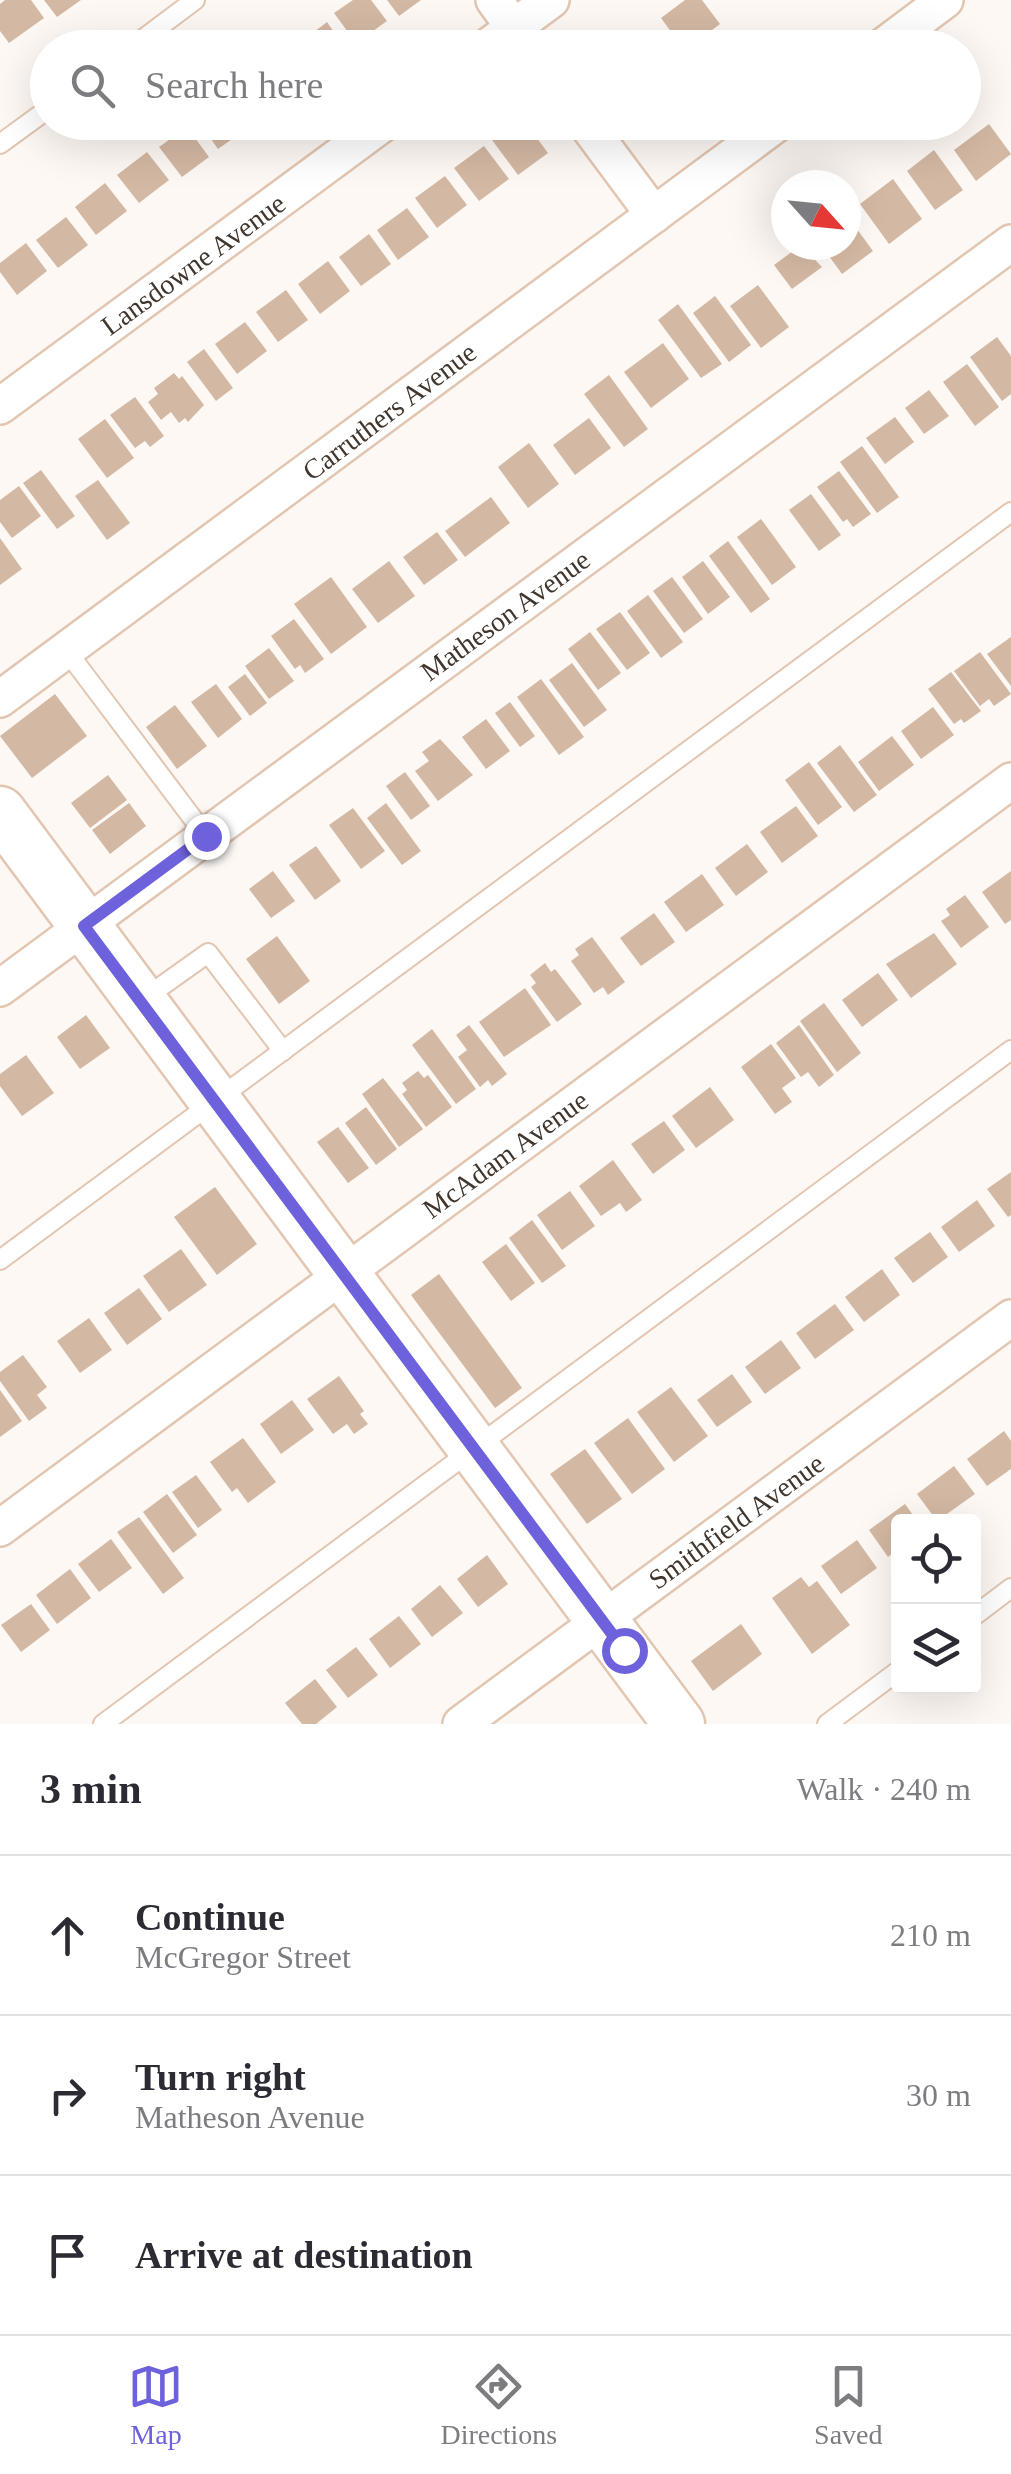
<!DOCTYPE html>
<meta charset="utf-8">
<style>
body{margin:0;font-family:Georgia,serif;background:#f2f2f3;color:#2b2b33}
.controls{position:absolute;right:30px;bottom:30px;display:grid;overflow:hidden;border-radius:10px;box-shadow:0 10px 40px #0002}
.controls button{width:90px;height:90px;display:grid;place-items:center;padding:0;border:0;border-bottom:2px solid #e1e1e2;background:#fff;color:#2b2b33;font:50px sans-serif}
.compass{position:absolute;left:771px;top:170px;width:90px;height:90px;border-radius:50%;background:#fff;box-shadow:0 10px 40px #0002;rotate:117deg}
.stop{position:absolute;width:30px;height:30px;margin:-22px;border:8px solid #6e62dc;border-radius:50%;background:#fff}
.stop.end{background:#6e62dc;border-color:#fff;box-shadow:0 2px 10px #0008}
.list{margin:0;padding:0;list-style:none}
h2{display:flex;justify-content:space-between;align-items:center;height:130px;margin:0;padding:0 40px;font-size:42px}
h2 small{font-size:32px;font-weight:400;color:#7c7c81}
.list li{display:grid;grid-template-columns:65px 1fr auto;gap:30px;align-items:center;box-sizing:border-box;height:160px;padding:0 40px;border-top:2px solid #e1e1e2}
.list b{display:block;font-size:38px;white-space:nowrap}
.list p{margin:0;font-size:32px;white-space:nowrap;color:#7c7c81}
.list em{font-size:32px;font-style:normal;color:#7c7c81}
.icon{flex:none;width:55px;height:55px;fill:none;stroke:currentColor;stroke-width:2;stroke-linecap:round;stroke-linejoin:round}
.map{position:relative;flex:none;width:1011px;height:1724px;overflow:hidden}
.search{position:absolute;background:#fff;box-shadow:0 10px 40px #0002;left:30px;right:30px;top:30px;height:110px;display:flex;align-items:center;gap:25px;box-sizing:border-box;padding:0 35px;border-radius:55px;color:#7c7c81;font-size:38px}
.sheet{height:610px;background:#fff}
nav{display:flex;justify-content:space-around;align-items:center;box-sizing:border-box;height:140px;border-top:2px solid #e1e1e2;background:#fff;font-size:28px;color:#7c7c81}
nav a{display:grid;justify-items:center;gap:5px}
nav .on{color:#6e62dc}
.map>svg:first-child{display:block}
.building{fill:#d3b8a3}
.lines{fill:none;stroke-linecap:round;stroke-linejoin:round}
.service-casing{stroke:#e2c6b1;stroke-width:22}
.minor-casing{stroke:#e2c6b1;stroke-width:40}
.secondary-casing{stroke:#e2c6b1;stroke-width:55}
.service{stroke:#fff;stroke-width:18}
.minor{stroke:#fff;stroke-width:35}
.secondary{stroke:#fff;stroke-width:50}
.route{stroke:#6e62dc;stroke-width:12}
.labels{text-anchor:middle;stroke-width:8;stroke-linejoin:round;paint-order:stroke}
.street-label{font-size:28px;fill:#41362e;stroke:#fff}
</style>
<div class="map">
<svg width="1011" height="1724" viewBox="0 0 1011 1724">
<rect width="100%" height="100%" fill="#fef8f4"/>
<g class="building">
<path d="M5,0H31L44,18L9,43L0,31V4Z"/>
<path d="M44,0H81L57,17Z"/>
<path d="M353,0H371L387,21L356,43L334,13Z"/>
<path d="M387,0H421L399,16Z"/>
<path d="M685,0H702L720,24L688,48H683L661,18Z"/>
<path d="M327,22L345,48H299L297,45Z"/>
<path d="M199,122H239L245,130L218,149Z"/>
<path d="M515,122H525L548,153L518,175L492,140Z"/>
<path d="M989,124L1011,154L976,181L954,150Z"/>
<path d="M187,127L209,157L182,177L159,147Z"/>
<path d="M484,146L509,179L479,201L454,168Z"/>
<path d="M934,150L963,190L935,210L907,171Z"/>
<path d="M147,152L169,180L139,203L117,175Z"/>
<path d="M445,176L467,205L437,228L415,198Z"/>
<path d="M893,179L922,219L889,244L860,204Z"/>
<path d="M105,183L127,211L96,235L75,207Z"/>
<path d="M407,208L429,237L398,260L377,230Z"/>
<path d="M846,214L873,251L842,274L821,245H846Z"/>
<path d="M66,217L88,245L58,268L36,240Z"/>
<path d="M369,234L391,264L361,286L339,257Z"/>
<path d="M26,243L47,271L17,295L0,272V263Z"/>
<path d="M801,245L822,267L792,289L774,265Z"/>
<path d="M328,261L350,291L320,314L298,284Z"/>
<path d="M758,285L789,327L761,348L730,306Z"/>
<path d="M286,290L308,320L278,342L256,312Z"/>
<path d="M715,296L751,345L729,362L693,313Z"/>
<path d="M678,304L722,364L701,378L658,320Z"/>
<path d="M245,322L267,351L237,374L215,344Z"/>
<path d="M997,337L1011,356V394L1002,401L970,357Z"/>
<path d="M663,343L689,379L651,408L624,372Z"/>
<path d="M204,349L233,388L216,401L187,362Z"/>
<path d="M967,364L999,407L975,426L943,382Z"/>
<path d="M174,373L179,379L182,376L204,405L188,422L185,418L179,423L171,412L161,420L148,402L158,394L154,388Z"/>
<path d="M609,375L648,429L624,447L584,394Z"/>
<path d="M929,390L949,416L924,434L905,408Z"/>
<path d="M135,397L164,436L150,447L145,441L135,448L110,415Z"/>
<path d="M895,417L914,442L885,464L866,438Z"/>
<path d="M589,418L611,448L575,475L553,445Z"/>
<path d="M105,419L134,458L107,478L78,439Z"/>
<path d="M529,443L559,484L528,508L498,467Z"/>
<path d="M862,446L899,497L877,513L840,462Z"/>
<path d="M41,470L75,516L57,529L23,483Z"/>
<path d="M839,471L871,514L853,527L847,519L843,522L817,487Z"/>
<path d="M98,480L130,523L107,540L75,496Z"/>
<path d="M19,486L41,516L12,538L0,522V500Z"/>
<path d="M811,494L841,535L819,551L789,510Z"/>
<path d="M491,497L510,523L465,557L445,531Z"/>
<path d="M761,519L796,567L772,585L737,537Z"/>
<path d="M437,532L458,560L424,585L403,557Z"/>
<path d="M0,538L22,569L0,585Z"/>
<path d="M728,541L770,599L751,613L709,556Z"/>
<path d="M389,561L415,596L378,623L352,589Z"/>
<path d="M703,561L730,597L708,614L682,577Z"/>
<path d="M331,577L367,627L331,654L294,604Z"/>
<path d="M672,577L703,619L684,633L653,591Z"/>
<path d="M648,595L683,642L661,658L627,611Z"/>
<path d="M620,612L650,653L627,670L596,629Z"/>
<path d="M294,619L324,659L305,673L300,665L295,669L271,636Z"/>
<path d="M590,632L621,673L598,690L568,649Z"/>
<path d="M1011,637V686L987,654Z"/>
<path d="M269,648L294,681L269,699L245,666Z"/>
<path d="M980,652L1011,694L994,706L989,699L980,706L954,671Z"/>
<path d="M572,663L607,710L584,727L549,680Z"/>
<path d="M951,672L981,711L964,723L961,719L954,724L928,689Z"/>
<path d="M245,674L267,703L250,716L228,687Z"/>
<path d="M541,679L584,737L559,755L517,697Z"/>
<path d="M216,684L242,719L218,738L191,702Z"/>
<path d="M55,694L87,736L32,778L0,736Z"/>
<path d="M510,702L535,736L520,747L495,713Z"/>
<path d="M175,705L207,746L177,769L146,727Z"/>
<path d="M933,707L954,735L921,759L901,731Z"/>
<path d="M486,719L510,751L486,769L462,737Z"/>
<path d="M892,736L914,765L879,791L858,762Z"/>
<path d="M440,739L473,775L438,801L415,771L429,761L422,752Z"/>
<path d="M840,745L877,795L854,812L817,763Z"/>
<path d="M809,762L842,807L818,825L785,780Z"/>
<path d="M405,772L430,806L411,820L386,786Z"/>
<path d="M108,775L127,800L90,828L71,803Z"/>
<path d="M129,803L146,826L110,854L92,830Z"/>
<path d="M386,803L421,851L402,865L367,818Z"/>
<path d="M796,806L818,836L782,863L760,832Z"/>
<path d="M353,808L385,851L361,869L329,825Z"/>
<path d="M747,844L768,872L736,896L715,868Z"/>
<path d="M316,846L341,881L315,900L289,865Z"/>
<path d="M273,871L295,901L271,918L249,889Z"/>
<path d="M1011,871V920L1005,924L982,892Z"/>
<path d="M702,874L724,905L686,932L664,902Z"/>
<path d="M965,895L989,927L961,948L941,921L950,915L946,909Z"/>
<path d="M654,913L675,942L641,966L620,938Z"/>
<path d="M934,933L957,964L911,998L886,964Z"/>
<path d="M277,936L310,981L279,1004L246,959Z"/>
<path d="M592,937L625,982L608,995L603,987L594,993L571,961L579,955L575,949Z"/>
<path d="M545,963L551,972L555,969L582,1004L557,1022L531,987L536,983L530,975Z"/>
<path d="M878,973L898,1000L862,1027L842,1000Z"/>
<path d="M525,988L551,1025L504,1057L479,1022Z"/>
<path d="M824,1003L861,1053L837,1072L800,1021Z"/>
<path d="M86,1015L110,1048L80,1069L57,1037Z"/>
<path d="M469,1025L507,1074L492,1086L488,1080L480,1087L458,1057L467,1050L456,1035Z"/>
<path d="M799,1025L834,1075L819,1087L808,1072L801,1077L776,1043Z"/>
<path d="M432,1029L476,1089L456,1104L412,1045Z"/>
<path d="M771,1044L796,1078L782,1088L792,1102L775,1114L741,1067Z"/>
<path d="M26,1055L54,1093L22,1116L0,1086V1074Z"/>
<path d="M418,1071L424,1078L428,1075L452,1107L426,1127L402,1094L407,1090L402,1083Z"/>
<path d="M383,1078L423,1129L399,1147L362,1094Z"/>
<path d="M710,1087L734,1120L696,1148L672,1116Z"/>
<path d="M366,1107L397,1149L376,1165L345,1123Z"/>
<path d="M664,1121L685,1150L653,1174L631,1144Z"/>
<path d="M338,1127L369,1168L348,1183L317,1142Z"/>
<path d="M613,1160L642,1200L626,1212L620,1203L601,1216L579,1186Z"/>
<path d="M1011,1172V1215L1008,1217L987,1189Z"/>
<path d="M215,1187L257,1244L217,1275L174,1217Z"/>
<path d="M570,1191L595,1226L562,1250L537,1215Z"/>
<path d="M977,1200L995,1226L959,1252L941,1227Z"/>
<path d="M532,1220L566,1266L542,1283L509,1238Z"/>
<path d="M930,1232L948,1257L913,1283L894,1258Z"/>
<path d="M506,1244L535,1283L511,1301L482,1262Z"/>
<path d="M181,1249L207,1285L169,1312L143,1276Z"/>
<path d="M882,1269L900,1295L864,1322L845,1297Z"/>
<path d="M439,1274L522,1388L495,1408L411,1295Z"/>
<path d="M139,1288L162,1319L127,1345L104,1313Z"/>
<path d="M835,1304L854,1330L815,1359L796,1333Z"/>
<path d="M89,1318L112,1350L80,1373L57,1341Z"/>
<path d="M781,1340L801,1368L765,1394L745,1367Z"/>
<path d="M23,1355L47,1387L37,1395L47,1408L29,1421L0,1381V1372Z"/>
<path d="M732,1374L752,1402L717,1427L697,1400Z"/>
<path d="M339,1376L364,1411L360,1414L368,1424L354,1434L347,1424L333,1434L307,1399Z"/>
<path d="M671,1387L708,1436L674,1462L637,1412Z"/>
<path d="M0,1390L22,1421L0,1437Z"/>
<path d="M292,1400L314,1430L281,1454L260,1424Z"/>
<path d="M628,1418L665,1469L632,1494L594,1443Z"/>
<path d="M1004,1431L1011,1441V1469L987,1486L967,1459Z"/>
<path d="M243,1438L276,1482L248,1503L237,1488L232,1492L210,1462Z"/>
<path d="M585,1449L622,1499L587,1524L550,1474Z"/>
<path d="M954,1466L975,1494L937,1521L917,1494Z"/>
<path d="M196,1475L222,1510L198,1528L172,1492Z"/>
<path d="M167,1494L197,1535L173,1553L143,1512Z"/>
<path d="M905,1504L918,1522H898V1549L888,1557L869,1530Z"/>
<path d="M139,1517L184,1578L163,1594L117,1532Z"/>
<path d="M111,1539L132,1568L99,1592L78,1564Z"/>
<path d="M857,1540L877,1568L841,1594L821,1566Z"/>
<path d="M487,1555L508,1584L478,1607L457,1579Z"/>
<path d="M70,1569L91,1598L57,1624L36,1595Z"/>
<path d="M801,1577L809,1587L817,1581L850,1625L812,1654L772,1598Z"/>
<path d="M440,1585L463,1613L432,1637L411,1609Z"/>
<path d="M31,1604L50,1630L21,1652L1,1625Z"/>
<path d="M399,1616L421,1644L390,1668L369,1639Z"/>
<path d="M741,1624L762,1654L713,1691L691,1661Z"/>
<path d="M356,1647L378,1675L348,1698L326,1670Z"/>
<path d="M315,1679L337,1707L316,1724H302L285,1703Z"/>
</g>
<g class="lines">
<defs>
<g id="service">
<path d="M131,48L195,0"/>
<path d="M0,144L48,109"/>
<path d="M66,650L206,836"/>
<path d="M142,1000L208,953L283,1051"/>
<path d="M0,1260L1011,512"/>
<path d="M974,1616L1011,1588"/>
<path d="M103,1724L1011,1050"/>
<path d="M827,1724L898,1671"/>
</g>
<g id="minor">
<path d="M494,0L529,48"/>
<path d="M486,48L551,0"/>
<path d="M881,48L945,0"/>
<path d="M585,122L654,215"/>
<path d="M0,406L385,122"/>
<path d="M0,699L779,122"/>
<path d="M0,988L1011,243"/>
<path d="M0,1528L1011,781"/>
<path d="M461,1724L1011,1318"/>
</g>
<path id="secondary" d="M0,812L679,1724"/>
</defs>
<use href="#service" class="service-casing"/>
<use href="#minor" class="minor-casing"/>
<use href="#secondary" class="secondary-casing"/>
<use href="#service" class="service"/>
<use href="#minor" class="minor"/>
<use href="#secondary" class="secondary"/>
</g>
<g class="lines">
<path class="route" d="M206,836L84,926L624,1650"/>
</g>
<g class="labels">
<g class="street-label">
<text transform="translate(193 264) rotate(-36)" y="10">Lansdowne Avenue</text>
<text transform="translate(389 411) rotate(-37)" y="10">Carruthers Avenue</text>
<text transform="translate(505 615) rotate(-36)" y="10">Matheson Avenue</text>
<text transform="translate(505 1154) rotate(-36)" y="10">McAdam Avenue</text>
<text transform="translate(736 1521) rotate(-36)" y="10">Smithfield Avenue</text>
</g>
</g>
</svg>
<div class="controls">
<button><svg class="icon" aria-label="locate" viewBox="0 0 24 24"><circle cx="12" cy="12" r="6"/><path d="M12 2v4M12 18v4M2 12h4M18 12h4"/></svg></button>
<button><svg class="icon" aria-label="layers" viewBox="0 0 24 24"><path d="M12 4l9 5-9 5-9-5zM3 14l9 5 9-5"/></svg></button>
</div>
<svg class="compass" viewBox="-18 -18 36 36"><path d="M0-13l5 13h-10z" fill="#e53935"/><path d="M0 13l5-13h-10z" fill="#7c7c81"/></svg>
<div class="stop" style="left:624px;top:1650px"></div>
<div class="stop end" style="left:206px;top:836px"></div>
<div class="search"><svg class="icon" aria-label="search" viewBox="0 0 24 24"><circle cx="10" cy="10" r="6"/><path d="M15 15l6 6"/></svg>Search here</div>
</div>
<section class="sheet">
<h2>3 min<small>Walk · 240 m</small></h2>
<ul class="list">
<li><svg class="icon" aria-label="ahead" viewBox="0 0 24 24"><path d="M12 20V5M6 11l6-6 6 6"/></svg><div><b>Continue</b><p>McGregor Street</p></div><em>210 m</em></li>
<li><svg class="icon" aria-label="right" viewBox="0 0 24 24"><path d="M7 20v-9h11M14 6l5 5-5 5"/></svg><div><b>Turn right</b><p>Matheson Avenue</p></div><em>30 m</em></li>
<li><svg class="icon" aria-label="arrive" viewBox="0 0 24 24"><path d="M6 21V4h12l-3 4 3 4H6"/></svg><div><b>Arrive at destination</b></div></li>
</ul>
</section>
<nav>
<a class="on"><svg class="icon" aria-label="map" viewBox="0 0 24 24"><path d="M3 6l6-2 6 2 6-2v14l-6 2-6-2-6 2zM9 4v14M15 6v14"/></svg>Map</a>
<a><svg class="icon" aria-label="directions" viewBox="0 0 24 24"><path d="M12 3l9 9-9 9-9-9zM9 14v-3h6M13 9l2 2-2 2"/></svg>Directions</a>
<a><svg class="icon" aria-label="saved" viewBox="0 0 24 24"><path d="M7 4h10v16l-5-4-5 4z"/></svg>Saved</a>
</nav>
